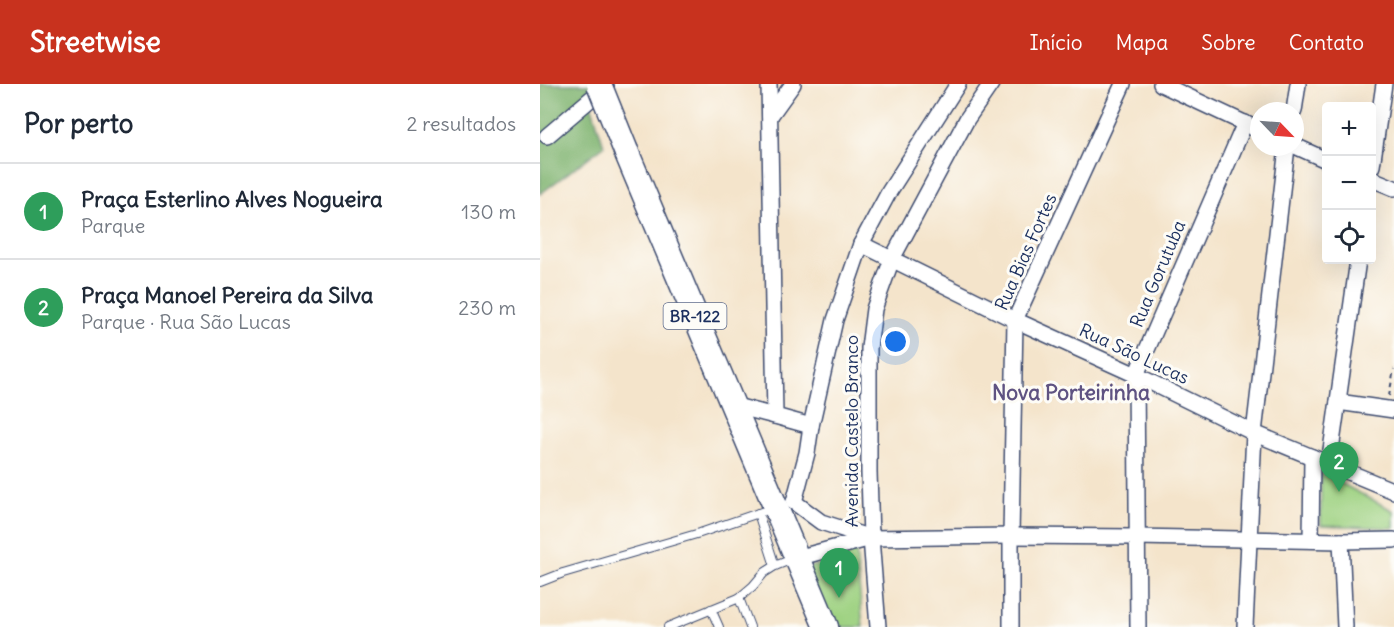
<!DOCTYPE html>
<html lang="pt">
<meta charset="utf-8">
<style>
body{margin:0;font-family:Delius,sans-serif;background:#f6f6f7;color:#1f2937}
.controls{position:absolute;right:18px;top:18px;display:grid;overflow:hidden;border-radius:6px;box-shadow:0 6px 24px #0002}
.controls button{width:54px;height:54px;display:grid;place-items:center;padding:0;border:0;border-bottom:2px solid #e0e1e3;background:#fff;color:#1f2937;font:30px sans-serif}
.compass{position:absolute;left:710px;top:18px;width:54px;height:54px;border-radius:50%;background:#fff;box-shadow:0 6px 24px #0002;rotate:115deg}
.you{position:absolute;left:356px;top:258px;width:21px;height:21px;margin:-15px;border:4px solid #fff;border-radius:50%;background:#1a73e8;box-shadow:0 0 0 9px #1a73e833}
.badge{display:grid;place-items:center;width:39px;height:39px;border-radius:50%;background:#c8321e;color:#fff;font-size:20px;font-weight:700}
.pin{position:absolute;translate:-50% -50px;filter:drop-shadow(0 2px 3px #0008)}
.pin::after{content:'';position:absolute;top:32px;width:21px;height:18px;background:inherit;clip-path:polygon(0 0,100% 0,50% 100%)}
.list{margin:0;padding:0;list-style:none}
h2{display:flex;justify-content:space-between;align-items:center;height:78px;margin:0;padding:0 24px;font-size:26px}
h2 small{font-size:20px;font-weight:400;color:#747a83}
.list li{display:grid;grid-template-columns:39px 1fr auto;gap:18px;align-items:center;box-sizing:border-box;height:96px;padding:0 24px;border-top:2px solid #e0e1e3}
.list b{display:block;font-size:22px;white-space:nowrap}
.list p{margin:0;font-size:20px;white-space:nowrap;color:#747a83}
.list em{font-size:20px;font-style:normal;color:#747a83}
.icon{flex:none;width:33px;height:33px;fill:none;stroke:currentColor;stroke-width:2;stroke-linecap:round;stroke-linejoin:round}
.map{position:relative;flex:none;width:854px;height:543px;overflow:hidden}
header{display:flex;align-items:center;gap:36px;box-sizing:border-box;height:84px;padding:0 30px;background:#c8321e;color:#fff}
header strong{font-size:28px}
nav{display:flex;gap:33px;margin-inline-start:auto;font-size:21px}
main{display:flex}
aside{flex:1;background:#fff}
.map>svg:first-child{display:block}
.green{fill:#9fd282;stroke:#5d8070;stroke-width:1.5}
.forest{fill:#7fb470;stroke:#4d7267;stroke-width:1.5}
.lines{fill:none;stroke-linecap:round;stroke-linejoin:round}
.lane-casing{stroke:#3c4a6e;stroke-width:10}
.street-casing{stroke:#3c4a6e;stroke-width:18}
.primary-casing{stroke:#3c4a6e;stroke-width:27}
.path{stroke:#3c4a6e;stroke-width:2;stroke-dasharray:4.5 4.5;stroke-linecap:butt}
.lane{stroke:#fff;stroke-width:8}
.street{stroke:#fff;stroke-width:15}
.primary{stroke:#fff;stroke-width:24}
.primary-bridge-casing{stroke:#3c4a6e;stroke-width:27;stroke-linecap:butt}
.primary-bridge{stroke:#fff;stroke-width:24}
.labels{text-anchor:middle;stroke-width:6;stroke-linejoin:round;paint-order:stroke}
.shield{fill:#fdfcf7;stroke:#5f6c8c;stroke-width:1.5}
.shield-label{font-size:16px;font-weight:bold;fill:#1b2f5e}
.street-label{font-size:18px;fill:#1b2f5e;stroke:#fdfcf7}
.quarter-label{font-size:21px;font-weight:bold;fill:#5f5382;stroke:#fdfcf7}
</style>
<header>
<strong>Streetwise</strong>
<nav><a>Início</a><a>Mapa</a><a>Sobre</a><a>Contato</a></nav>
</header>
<main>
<aside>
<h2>Por perto<small>2 resultados</small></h2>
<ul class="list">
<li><span class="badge" style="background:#2e9e5b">1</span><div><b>Praça Esterlino Alves Nogueira</b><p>Parque</p></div><em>130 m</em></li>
<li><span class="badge" style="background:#2e9e5b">2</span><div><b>Praça Manoel Pereira da Silva</b><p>Parque · Rua São Lucas</p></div><em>230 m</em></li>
</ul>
</aside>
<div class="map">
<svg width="854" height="543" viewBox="0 0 854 543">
<rect width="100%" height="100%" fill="#fdfcf7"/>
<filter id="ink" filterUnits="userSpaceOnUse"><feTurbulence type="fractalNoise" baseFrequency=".0167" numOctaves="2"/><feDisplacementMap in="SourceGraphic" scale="12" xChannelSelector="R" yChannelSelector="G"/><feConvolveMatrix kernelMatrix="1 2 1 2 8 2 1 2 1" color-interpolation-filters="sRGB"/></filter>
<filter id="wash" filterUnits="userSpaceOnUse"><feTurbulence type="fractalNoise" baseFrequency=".008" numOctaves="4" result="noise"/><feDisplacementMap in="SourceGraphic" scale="24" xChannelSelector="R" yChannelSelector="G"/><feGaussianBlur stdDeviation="1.35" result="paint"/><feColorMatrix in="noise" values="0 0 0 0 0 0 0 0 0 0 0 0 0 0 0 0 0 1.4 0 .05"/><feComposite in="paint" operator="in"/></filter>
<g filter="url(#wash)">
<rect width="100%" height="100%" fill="#f4e4cb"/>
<g class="green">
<path d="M781,389L854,427V444L781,441Z"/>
<path d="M316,467L323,543H290L266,485Z"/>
</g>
<path class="forest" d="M0,0H57L47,7L64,62L0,110Z"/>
</g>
<g filter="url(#ink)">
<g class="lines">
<defs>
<g id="lane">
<path d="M218,429L235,482"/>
<path d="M0,498L23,489L160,449L233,424"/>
<path d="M199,514L210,543"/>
<path d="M171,525L179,543"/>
<path d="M128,543L199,514L213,502L224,489L235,482L255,474"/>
</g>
<g id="street">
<path d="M229,0L235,332L271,342"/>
<path d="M621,0L719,46"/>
<path d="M754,27L758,0"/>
<path d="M230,32L253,0"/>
<path d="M7,52L66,2"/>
<path d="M755,62L786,76"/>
<path d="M832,82L844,0"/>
<path d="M832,95L854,104"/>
<path d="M321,160L475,236L596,291L714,349L854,407"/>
<path d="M798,318L854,326"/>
<path d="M192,321L235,332"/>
<path d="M789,380L818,176"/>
<path d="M254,418L267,369L271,342L295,236L321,160L349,108L418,0"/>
<path d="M254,418L281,438L331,454"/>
<path d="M771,456L772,373"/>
<path d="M801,457L805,543"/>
<path d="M257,474L331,454L471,452L596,453L801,457L854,456"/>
<path d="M338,543L331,454L329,388V264L334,225L352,175L427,35L451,0"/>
<path d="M471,543V452L475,236L583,0"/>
<path d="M598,543L596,291L705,39"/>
<path d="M705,543L714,349L747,63"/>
</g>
<path id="primary" d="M86,67L286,543"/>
</defs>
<use href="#lane" class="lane-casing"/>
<use href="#street" class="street-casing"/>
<use href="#primary" class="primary-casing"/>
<path class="path" d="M849,312L854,285"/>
<use href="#lane" class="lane"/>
<use href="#street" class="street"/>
<use href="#primary" class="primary"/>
<defs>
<path id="primary-bridge" d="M59,0L86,67"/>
</defs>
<use href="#primary-bridge" class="primary-bridge-casing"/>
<use href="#primary-bridge" class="primary-bridge"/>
</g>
</g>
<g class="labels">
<rect class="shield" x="123.5" y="219" width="63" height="26" rx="4.5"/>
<g class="shield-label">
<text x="155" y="238">BR-122</text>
</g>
<g class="street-label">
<text transform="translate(486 168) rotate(-66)" y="6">Rua Bias Fortes</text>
<text transform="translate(618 190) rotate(-67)" y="6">Rua Gorutuba</text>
<text transform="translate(594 270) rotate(25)" y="6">Rua São Lucas</text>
<text transform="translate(312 347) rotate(-90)" y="6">Avenida Castelo Branco</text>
</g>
<g class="quarter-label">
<text x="531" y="316">Nova Porteirinha</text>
</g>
</g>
</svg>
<div class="controls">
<button>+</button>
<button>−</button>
<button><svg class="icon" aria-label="locate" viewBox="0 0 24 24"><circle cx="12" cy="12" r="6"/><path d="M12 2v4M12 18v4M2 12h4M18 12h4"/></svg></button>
</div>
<svg class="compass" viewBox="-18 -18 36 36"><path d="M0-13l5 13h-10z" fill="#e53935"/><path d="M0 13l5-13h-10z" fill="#747a83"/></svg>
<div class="you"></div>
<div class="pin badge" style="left:299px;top:514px;background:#2e9e5b">1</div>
<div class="pin badge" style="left:799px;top:408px;background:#2e9e5b">2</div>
</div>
</main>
